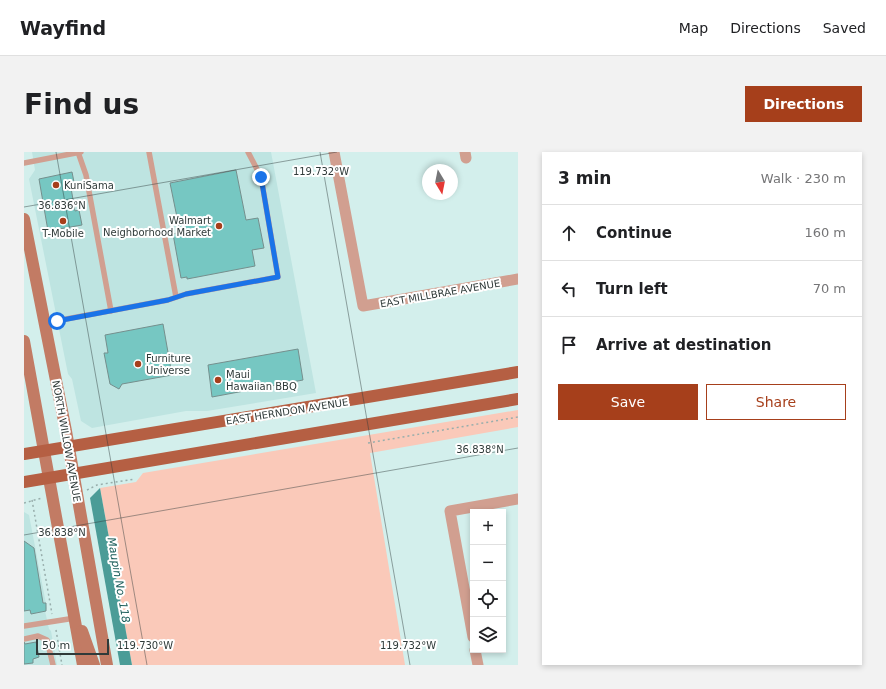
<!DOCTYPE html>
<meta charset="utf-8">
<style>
body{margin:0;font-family:"DejaVu Sans",sans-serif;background:#f2f2f2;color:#202124}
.controls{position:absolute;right:12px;bottom:12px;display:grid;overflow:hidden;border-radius:0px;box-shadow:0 2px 6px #0003}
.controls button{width:36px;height:36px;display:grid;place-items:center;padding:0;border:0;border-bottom:1px solid #e0e0e0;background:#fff;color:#202124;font:20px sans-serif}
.compass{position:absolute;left:398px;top:12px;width:36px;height:36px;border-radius:50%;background:#fff;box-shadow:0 2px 6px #0003;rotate:170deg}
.scale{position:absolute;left:12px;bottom:10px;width:73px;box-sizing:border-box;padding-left:4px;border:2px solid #2f3a39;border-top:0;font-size:11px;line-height:14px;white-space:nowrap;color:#2f3a39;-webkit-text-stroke:3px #fff;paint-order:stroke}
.stop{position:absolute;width:12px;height:12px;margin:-9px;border:3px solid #1a73e8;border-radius:50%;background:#fff}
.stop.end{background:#1a73e8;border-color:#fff;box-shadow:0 1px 4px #0008}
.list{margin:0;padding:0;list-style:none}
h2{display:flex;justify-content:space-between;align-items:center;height:52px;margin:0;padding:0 16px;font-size:17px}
h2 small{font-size:13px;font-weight:400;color:#757577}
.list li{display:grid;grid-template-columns:26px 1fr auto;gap:12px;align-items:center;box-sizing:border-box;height:56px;padding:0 16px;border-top:1px solid #e0e0e0}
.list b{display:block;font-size:15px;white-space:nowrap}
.list em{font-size:13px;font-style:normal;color:#757577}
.actions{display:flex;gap:8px;padding:12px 16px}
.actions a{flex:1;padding:9px 0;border:1px solid #a63f1b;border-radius:0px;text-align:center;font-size:14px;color:#a63f1b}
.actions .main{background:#a63f1b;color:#fff}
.icon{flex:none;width:22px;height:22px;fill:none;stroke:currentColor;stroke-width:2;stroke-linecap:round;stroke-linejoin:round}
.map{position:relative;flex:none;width:494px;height:513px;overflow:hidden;border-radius:0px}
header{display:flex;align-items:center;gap:24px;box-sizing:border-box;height:56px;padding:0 20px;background:#fff;border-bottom:1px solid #e0e0e0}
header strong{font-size:19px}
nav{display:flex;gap:22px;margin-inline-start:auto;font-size:14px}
.intro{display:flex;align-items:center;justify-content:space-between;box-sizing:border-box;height:96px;padding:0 24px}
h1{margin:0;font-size:28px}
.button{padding:10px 18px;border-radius:0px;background:#a63f1b;color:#fff;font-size:14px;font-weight:700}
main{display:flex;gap:24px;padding:0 24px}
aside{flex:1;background:#fff;border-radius:0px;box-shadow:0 2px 6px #0003}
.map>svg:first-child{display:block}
.built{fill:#bee4e1}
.green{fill:#fac9b9}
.water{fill:#4b9c97}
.building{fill:#76c7c2;stroke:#758f8d}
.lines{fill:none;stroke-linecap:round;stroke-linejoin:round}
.path{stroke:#98aeac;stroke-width:1.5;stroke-dasharray:2 3;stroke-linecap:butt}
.lane{stroke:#d19f90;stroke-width:5.5}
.street{stroke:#d19f90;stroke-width:11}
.secondary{stroke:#c27b64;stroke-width:12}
.primary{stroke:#b55f43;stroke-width:12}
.route{stroke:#1a73e8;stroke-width:5}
.ticks{fill:none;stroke:#2f3a39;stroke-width:1;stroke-opacity:0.45}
.poi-dot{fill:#a63f1b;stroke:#fff;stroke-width:1.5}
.labels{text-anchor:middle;stroke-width:4;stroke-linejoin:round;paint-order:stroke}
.poi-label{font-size:10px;fill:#2f3a39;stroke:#fff;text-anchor:start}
.street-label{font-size:10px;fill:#2f3a39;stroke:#fff}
.water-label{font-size:11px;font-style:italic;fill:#175b58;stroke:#fff}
.ticks-label{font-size:10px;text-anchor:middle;fill:#2f3a39;stroke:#fff;stroke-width:4;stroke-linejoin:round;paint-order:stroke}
</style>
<header>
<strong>Wayfind</strong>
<nav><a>Map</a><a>Directions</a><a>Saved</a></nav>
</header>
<div class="intro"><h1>Find us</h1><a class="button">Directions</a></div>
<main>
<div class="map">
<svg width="494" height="513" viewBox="0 0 494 513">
<rect width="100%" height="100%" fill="#d3efec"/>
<g class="built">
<path d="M8,0H247L292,241L183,259H162L68,276L57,269L48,227L44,222L5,27L11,18Z"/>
<path d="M0,360L5,363L23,457L21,459L25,477L27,479L33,513H0Z"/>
</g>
<path class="green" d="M494,258V275L346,301L381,513H108L76,336L112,330L119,321Z"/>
<path class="water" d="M76,336L108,513H96L66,346Z"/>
<g class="building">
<path d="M212,18L222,68L234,66L240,96L228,98L231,114L163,127V125L157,126L149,82L156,80L146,31Z"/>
<path d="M48,20L51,35L47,36L51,59L55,58L58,73L24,79L15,27Z"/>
<path d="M139,172L148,223L98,232L95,237L86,232L80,201H84L81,183Z"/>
<path d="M274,197L279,228L188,245L184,213Z"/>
<path d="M0,389L10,396L19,451H22V459L7,462L6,458L0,459Z"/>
<path d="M0,490L1,492L12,490L15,505L9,507V511L0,512Z"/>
</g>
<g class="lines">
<g class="path">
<path d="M344,291L494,265"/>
<path d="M63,338L73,333L111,327"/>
<path d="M8,348L28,462"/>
<path d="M0,351L18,346"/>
<path d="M32,478L38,513"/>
</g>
<g class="lane">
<path d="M54,0L62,23L87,159"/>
<path d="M125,0L152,145"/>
<path d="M0,11L57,0"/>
<path d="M21,171L144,148L162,142L254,125L237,25L224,0"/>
<path d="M0,474L51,466"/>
<path d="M0,487L14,484L23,488L29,513"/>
</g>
<g class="street">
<path d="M310,0L339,154L494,127"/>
<path d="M441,0L442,6"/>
<path d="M449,485L426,359L494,347"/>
<path d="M451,498L454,513"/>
</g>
<g class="secondary">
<path d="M0,67L42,279L83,513"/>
<path d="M0,189L59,513"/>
<path d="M58,479L70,513"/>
</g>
<g class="primary">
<path d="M0,302L494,220"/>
<path d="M0,330L494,247"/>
</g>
</g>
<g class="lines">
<path class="route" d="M33,169L144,148L162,142L254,125L237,25"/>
</g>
<path class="ticks" d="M32,0L123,513M296,0L386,513M0,55L313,0M0,383L494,296"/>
<g class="poi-dot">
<circle cx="32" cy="33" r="4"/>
<circle cx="39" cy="69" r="4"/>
<circle cx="195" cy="74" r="4"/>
<circle cx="114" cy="212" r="4"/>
<circle cx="194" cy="228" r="4"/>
</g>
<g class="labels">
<g class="poi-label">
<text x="40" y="37">KuniSama</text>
<text x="187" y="72" text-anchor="end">Walmart<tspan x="187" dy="12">Neighborhood Market</tspan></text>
<text x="39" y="85" text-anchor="middle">T-Mobile</text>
<text x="122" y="210">Furniture<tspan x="122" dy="12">Universe</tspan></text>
<text x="202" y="226">Maui<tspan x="202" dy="12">Hawaiian BBQ</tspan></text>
</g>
<g class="street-label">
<text transform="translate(416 141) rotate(-10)" y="4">EAST MILLBRAE AVENUE</text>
<text transform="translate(263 259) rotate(-9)" y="4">EAST HERNDON AVENUE</text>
<text transform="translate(43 289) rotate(80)" y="4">NORTH WILLOW AVENUE</text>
</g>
<g class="water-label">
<text transform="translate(95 428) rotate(80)" y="4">Maupin No. 118</text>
</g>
</g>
<g class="ticks-label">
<text x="297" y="23">119.732°W</text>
<text x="38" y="57">36.836°N</text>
<text x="456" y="301">36.838°N</text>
<text x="38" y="384">36.838°N</text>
<text x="121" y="497">119.730°W</text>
<text x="384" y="497">119.732°W</text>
</g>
</svg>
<div class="controls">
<button>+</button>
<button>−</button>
<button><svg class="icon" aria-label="locate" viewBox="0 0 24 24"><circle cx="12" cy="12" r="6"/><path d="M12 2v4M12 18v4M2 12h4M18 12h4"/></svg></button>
<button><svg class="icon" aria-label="layers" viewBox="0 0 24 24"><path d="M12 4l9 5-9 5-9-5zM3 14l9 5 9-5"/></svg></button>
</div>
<svg class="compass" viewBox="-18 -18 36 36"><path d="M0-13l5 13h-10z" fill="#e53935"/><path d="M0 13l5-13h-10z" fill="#757577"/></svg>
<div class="scale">50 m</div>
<div class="stop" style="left:33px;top:169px"></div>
<div class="stop end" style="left:237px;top:25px"></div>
</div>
<aside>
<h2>3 min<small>Walk · 230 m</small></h2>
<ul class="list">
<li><svg class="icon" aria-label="ahead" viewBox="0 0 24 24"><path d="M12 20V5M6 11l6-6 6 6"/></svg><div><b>Continue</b></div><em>160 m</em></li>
<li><svg class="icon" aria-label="left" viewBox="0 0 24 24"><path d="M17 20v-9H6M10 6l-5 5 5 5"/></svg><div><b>Turn left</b></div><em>70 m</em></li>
<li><svg class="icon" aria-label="arrive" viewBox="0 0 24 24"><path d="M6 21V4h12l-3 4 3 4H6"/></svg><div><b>Arrive at destination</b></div></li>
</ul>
<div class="actions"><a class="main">Save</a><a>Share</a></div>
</aside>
</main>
